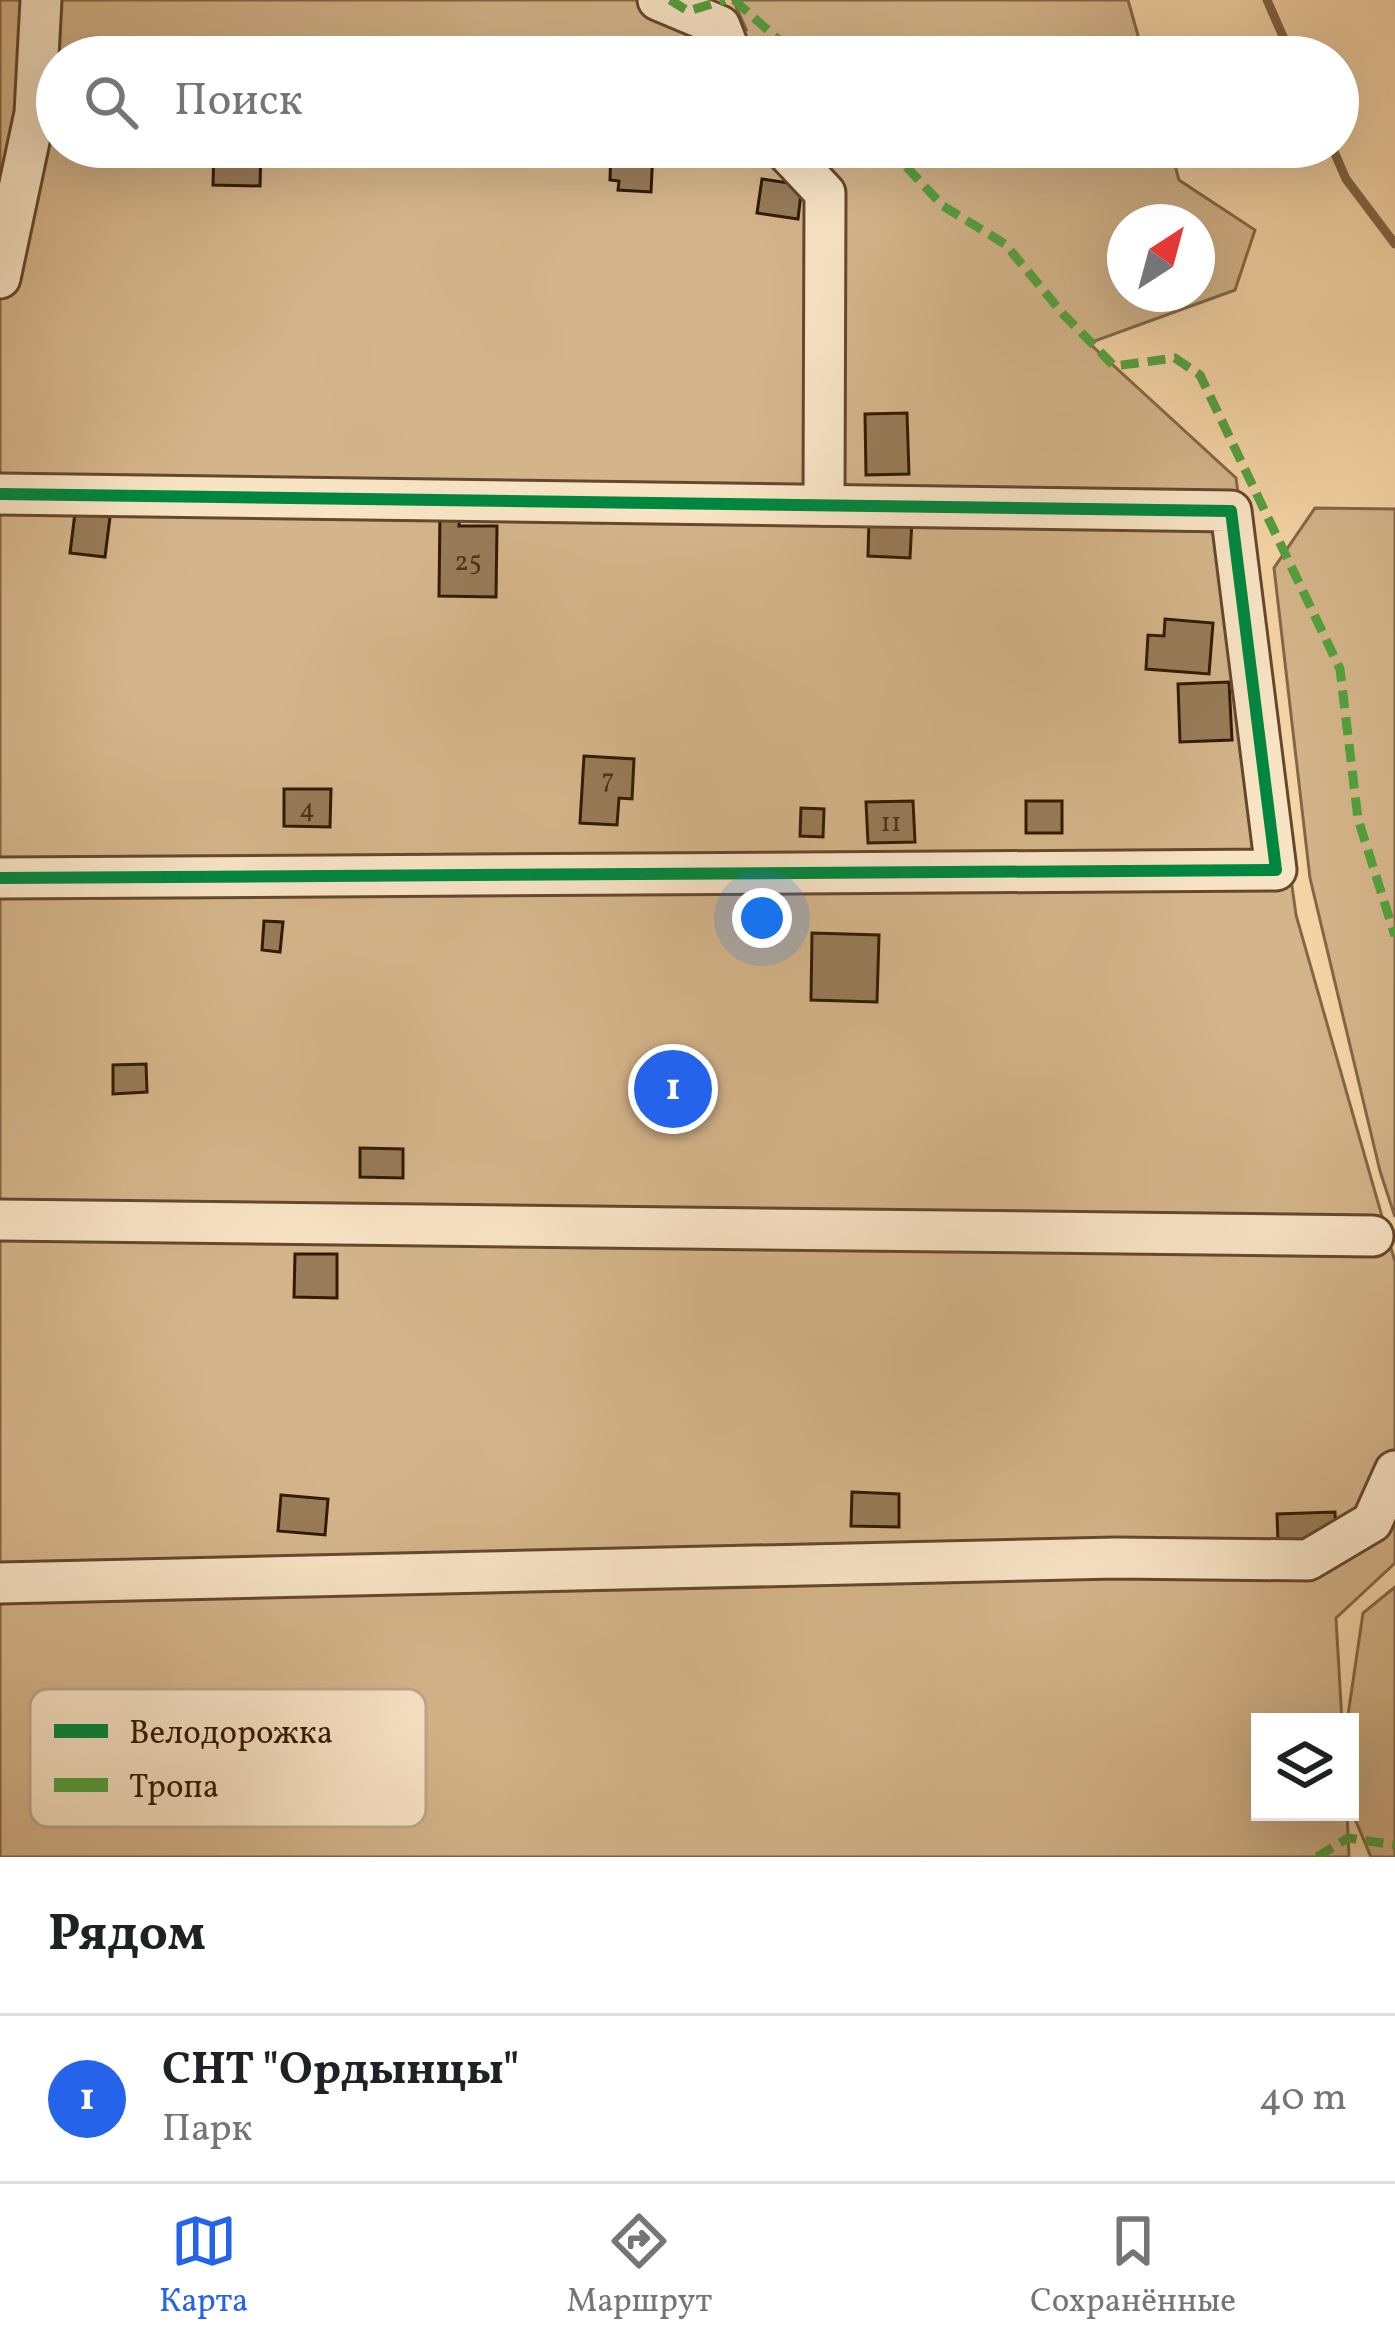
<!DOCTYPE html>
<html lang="ru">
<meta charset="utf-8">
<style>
body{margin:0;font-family:Vollkorn,serif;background:#f6f6f6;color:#202124}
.controls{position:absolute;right:36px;bottom:36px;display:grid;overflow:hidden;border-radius:0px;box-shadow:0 12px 48px #0002}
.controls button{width:108px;height:108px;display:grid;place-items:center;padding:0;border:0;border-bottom:3px solid #e0e0e0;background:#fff;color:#202124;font:60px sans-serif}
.compass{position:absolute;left:1107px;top:204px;width:108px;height:108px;border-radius:50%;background:#fff;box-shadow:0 12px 48px #0002;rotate:36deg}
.you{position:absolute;left:762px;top:918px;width:42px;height:42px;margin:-30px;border:9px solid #fff;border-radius:50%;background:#1a73e8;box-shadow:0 0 0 18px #1a73e833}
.badge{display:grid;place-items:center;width:78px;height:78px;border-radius:50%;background:#2563eb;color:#fff;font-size:39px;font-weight:700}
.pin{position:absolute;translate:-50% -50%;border:6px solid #fff;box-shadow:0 3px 12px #0006}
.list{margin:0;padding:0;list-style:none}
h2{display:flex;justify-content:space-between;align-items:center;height:156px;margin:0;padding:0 48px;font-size:51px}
h2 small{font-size:39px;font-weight:400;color:#757577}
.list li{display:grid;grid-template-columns:78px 1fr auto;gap:36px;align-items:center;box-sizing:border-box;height:168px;padding:0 48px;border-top:3px solid #e0e0e0}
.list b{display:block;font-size:45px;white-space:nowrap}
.list p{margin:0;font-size:39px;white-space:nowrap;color:#757577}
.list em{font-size:39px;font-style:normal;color:#757577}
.icon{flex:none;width:66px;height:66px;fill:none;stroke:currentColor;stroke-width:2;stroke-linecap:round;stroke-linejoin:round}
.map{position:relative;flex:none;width:1395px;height:1857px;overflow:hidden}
.search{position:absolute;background:#fff;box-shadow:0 12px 48px #0002;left:36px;right:36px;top:36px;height:132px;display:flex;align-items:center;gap:30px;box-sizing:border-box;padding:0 42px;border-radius:66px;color:#757577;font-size:45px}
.sheet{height:324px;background:#fff}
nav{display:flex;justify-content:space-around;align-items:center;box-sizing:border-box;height:168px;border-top:3px solid #e0e0e0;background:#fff;font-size:33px;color:#757577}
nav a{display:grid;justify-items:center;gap:6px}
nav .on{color:#2563eb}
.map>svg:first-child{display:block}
.green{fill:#d4b48a;stroke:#846746;stroke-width:3;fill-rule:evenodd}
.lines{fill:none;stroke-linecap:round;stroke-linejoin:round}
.stream{stroke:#806444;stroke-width:9}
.building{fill:#987b58;stroke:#341a03;stroke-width:3}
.minor-casing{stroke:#64482c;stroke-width:45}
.minor{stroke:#f8e3c5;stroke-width:39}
.quiet{stroke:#53a13d;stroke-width:9;stroke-dasharray:18 9;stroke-linecap:butt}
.cycleway-casing{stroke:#f8e3c5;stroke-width:20}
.cycleway{stroke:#00873e;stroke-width:12}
.labels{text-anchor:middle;stroke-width:12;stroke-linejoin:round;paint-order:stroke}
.number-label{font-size:27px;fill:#4d3218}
.key{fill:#f8e3c5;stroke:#bda78b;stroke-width:3}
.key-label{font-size:33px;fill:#341a03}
</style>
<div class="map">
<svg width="1395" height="1857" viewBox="0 0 1395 1857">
<rect width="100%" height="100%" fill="#f5d4a6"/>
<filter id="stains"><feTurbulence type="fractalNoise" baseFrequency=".00167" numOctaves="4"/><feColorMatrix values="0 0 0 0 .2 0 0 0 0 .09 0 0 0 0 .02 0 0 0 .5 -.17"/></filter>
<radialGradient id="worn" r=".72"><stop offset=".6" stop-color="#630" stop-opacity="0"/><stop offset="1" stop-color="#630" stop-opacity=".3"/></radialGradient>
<g class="green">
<path d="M0,0H713L747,31L733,0H1128L1144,57H57V147H1170L1179,180L1255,230L1235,290L1089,343L1236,478L1296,915L1395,1262V1563L1336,1618L1342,1722H1260V1812H1347L1349,1857H0ZM1125,222H1197V294H1125Z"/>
<path d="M1315,508L1395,509V1217L1380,1171L1310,878L1274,568Z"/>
<path d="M1395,1587V1857H1371L1350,1807V1722H1347L1363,1613Z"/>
</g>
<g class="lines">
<g class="stream">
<path d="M1267,0L1292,57"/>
<path d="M1332,147L1346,179L1395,244"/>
</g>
</g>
<g class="building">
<path d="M214,147H261L260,186L213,185Z"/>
<path d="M611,148L653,150L651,192L618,190L619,181L610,180Z"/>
<path d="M762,179L802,185L798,219L757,213Z"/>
<path d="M907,413L909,474L866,475L865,414Z"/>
<path d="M440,511L460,512L459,526H497L496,597L439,596Z"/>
<path d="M75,513L110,517L105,557L70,553Z"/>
<path d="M869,519L912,520L910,558L868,556Z"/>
<path d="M1165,619L1213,623L1209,674L1146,669L1148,635L1164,636Z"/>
<path d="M1229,682L1232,740L1180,742L1178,684Z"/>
<path d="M584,756L634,759L632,799L619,798L617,825L580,823Z"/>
<path d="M284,789H331L330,827L284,826Z"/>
<path d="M913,801L915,842L868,843L866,802Z"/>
<rect x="1026" y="801" width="36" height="32"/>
<path d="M801,808L824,809L823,837L800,836Z"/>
<path d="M264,921L283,922L280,952L262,950Z"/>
<path d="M812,933L879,935L877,1002L811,1000Z"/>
<path d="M146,1064L147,1092L113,1094V1065Z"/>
<path d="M360,1148L403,1149V1178L360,1177Z"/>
<path d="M295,1254H337V1298L294,1297Z"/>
<path d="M852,1492L899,1494V1527L851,1526Z"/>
<path d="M281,1495L328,1499L325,1535L278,1531Z"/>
<path d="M1335,1512L1336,1540L1278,1542L1277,1514Z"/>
</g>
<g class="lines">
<defs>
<g id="minor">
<path d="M658,0L720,26L732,57"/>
<path d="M782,147L825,193L824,505"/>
<path d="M0,278L35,113L41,0"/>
<path d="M0,494L1231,511L1276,870L0,878"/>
<path d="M0,1220L1373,1236"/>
<path d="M0,1583L1115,1558L1308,1560L1372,1522L1395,1471"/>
</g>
</defs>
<use href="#minor" class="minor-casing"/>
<use href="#minor" class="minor"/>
<g class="quiet">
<path d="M670,0L688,11L725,0"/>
<path d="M734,0L798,57"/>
<path d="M888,147L943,206L1005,244L1064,315L1114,366L1175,358L1200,375L1340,669L1358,819L1395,936"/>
<path d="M1317,1857L1348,1838L1395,1845"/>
</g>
<defs>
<path id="cycleway" d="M0,494L1231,511L1276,870L0,878"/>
</defs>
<use href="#cycleway" class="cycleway-casing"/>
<use href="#cycleway" class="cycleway"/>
</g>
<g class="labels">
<g class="number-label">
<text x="468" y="570">25</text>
<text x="608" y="787">7</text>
<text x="307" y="817">4</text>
<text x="891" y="831">11</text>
</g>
</g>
<rect x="30" y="1689" width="396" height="138" rx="18" class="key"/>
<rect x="54" y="1724" width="54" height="14" fill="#00873e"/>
<rect x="54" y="1778" width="54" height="14" fill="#53a13d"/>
<g class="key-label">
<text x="129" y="1743">Велодорожка</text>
<text x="129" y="1797">Тропа</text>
</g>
<rect width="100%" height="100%" filter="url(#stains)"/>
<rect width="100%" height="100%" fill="url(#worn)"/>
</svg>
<div class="controls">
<button><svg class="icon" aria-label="layers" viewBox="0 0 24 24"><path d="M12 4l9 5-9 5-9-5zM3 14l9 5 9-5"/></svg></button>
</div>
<svg class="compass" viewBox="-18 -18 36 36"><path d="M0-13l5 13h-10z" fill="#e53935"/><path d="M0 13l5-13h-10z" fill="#757577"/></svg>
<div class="you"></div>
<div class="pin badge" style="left:673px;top:1089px">1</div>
<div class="search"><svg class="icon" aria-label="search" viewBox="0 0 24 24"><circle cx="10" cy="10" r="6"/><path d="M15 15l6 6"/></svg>Поиск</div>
</div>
<section class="sheet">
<h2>Рядом<small></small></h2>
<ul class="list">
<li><span class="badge">1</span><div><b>СНТ &quot;Ордынцы&quot;</b><p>Парк</p></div><em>40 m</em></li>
</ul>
</section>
<nav>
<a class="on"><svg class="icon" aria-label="map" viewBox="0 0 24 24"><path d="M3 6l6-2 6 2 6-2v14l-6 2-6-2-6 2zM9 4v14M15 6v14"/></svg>Карта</a>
<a><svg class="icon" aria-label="directions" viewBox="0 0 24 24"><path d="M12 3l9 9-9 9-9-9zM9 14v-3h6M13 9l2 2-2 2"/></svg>Маршрут</a>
<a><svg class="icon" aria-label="saved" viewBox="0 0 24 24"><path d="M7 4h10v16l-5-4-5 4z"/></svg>Сохранённые</a>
</nav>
